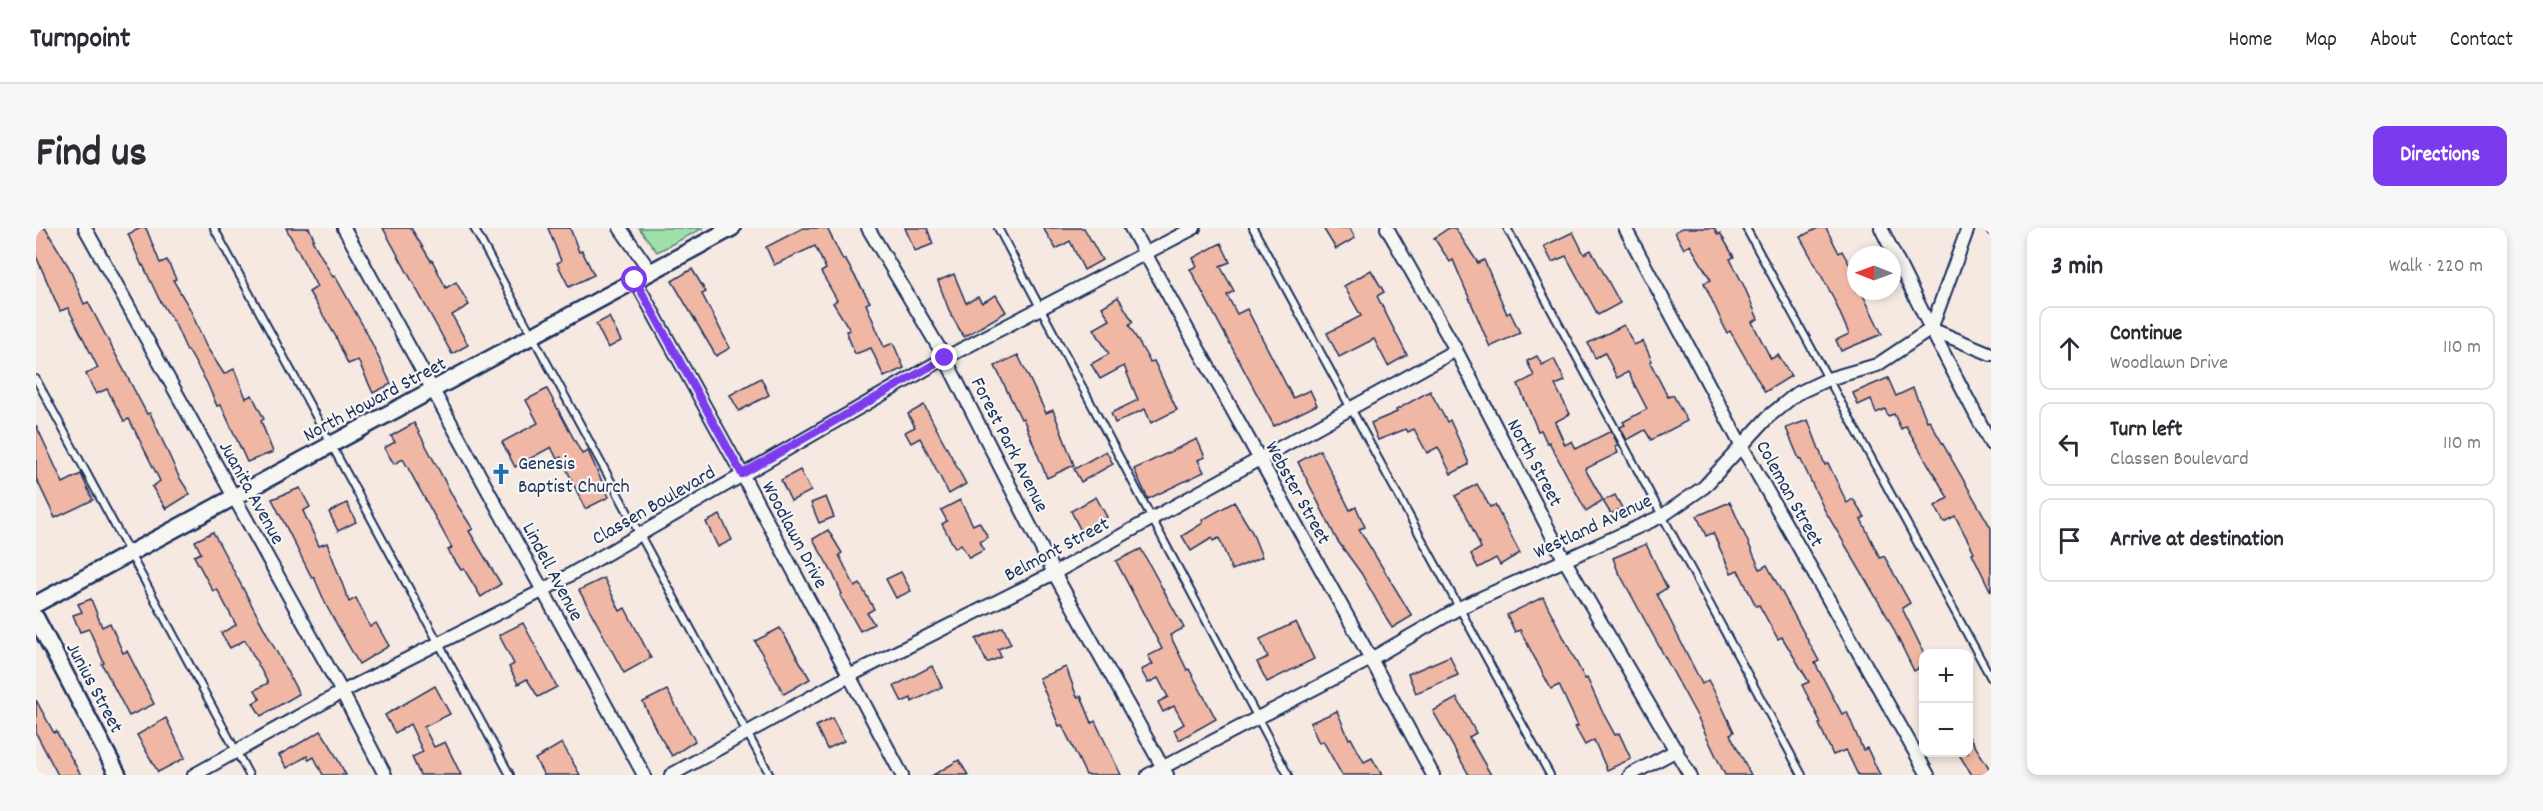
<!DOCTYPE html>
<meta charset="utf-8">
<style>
body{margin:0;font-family:Dekko,sans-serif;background:#f7f7f7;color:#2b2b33}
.controls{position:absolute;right:18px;bottom:18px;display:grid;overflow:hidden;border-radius:12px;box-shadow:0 3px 9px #0003}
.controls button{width:54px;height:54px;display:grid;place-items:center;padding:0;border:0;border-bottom:2px solid #e1e1e2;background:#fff;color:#2b2b33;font:30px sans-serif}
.compass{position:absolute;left:1811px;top:18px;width:54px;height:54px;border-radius:50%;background:#fff;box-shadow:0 3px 9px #0003;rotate:271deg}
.stop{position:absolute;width:18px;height:18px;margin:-14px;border:4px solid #7c3aed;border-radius:50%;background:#fff}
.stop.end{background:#7c3aed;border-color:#fff;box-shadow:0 2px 6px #0008}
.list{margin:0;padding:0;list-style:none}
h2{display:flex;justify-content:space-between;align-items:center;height:78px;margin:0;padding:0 24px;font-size:26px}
h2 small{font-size:20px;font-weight:400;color:#7c7c81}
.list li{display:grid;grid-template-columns:39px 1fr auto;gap:18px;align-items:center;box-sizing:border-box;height:84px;margin:0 12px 12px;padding:0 12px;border:2px solid #e1e1e2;border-radius:12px}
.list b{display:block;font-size:22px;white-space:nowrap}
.list p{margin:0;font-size:20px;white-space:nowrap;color:#7c7c81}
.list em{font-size:20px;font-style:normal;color:#7c7c81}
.icon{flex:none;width:33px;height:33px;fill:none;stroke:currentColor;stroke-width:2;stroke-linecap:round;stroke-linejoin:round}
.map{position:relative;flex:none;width:1955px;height:547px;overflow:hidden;border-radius:12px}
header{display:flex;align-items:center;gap:36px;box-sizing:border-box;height:84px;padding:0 30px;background:#fff;border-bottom:2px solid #e1e1e2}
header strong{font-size:28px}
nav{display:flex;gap:33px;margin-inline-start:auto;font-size:21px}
.intro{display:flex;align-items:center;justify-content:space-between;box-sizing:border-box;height:144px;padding:0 36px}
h1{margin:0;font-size:42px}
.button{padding:15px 27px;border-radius:12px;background:#7c3aed;color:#fff;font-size:21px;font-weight:700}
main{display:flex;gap:36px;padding:0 36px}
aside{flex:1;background:#fff;border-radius:12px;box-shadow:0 3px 9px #0003}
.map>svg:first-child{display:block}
.green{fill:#9fe0a9;stroke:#5d8884;stroke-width:1.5}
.building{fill:#efb7a4;stroke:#1b2f5e;stroke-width:1.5}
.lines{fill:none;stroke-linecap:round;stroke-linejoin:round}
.service-casing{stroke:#1b2f5e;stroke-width:10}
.minor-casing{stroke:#1b2f5e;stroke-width:16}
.tertiary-casing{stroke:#1b2f5e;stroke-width:20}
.service{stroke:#f6f6f2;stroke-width:6}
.minor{stroke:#f6f6f2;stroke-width:12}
.tertiary{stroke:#f6f6f2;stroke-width:15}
.route{stroke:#7c3aed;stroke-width:8}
.labels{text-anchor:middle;stroke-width:4.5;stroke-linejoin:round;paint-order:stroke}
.street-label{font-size:20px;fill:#1b2f5e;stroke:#f6f6f2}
.poi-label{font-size:20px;fill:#1b2f5e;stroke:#f6f6f2;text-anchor:start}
</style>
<header>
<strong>Turnpoint</strong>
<nav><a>Home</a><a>Map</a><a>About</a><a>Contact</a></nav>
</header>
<div class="intro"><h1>Find us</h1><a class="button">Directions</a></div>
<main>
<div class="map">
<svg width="1955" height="547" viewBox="0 0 1955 547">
<rect width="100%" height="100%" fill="#f5e9e2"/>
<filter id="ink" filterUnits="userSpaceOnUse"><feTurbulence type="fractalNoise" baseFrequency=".0167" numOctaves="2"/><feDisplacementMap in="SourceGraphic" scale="12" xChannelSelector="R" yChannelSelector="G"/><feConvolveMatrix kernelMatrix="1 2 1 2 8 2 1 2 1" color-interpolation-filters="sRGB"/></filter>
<g filter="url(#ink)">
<path class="green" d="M603,0H667L621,24Z"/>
<g class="building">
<path d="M0,0H9L33,39L48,76L52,74L111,186L114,185L143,249L154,266L130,281L116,259L124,253L93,191L88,193L71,161L60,166L50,146L62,140L32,80L24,83L0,28Z"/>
<path d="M105,0H110L124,35L131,32L140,51L137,52L154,81L170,118L188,146L198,141L210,170L216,167L228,191L225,193L237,224L211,234L185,177L181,178L171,155L152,122L151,123L139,96L123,71L107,37L106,38L92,6Z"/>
<path d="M250,0H273L278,11L276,12L297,49L299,48L331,105L355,156L337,165L322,132L312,136L299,107L273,64L281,59Z"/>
<path d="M347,0H375L395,33L396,32L410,60L420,54L433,77L416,87L432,117L416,126Z"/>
<path d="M512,0H534L543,24L546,23L558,47L533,59L521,35L525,33Z"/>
<path d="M767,0H791L807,32L809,31L834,74L830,76L848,119L857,115L868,140L848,149L835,120L819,126L810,103L814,102L797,75L801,72L785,44L790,41L779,18L738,37L730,19Z"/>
<path d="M869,0H891L897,16L879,23Z"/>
<path d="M1007,0H1048L1066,32L1048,42L1034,13L1020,21Z"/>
<path d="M1287,0H1314L1319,10L1300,21Z"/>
<path d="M1413,0H1419L1442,35L1448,32L1471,86L1474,84L1484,105L1454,119L1417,32L1414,34L1398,10Z"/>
<path d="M1646,0H1678L1682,7L1684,5L1698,29L1694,31L1708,58L1722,91L1716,94L1735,131L1742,127L1755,148L1729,164L1694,103L1691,105L1668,55L1675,52L1654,17L1648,21L1639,4Z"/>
<path d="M1782,0H1790L1803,25L1806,23L1820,48V63H1825L1846,106L1805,123L1800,112L1813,106L1796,67L1764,9Z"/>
<path d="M1537,4L1548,26L1555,22L1584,75L1562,87L1530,28L1516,34L1508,18Z"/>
<path d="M1185,15L1194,34L1184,38L1198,63L1191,67L1201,86L1211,81L1257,170L1274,162L1281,177L1238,198L1154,41L1161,38L1157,30Z"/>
<path d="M656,41L670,64L666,66L694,120L680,128L636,53Z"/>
<path d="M1335,42L1348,64L1341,68L1371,127L1352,138L1338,111L1303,129L1291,105L1325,88L1308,58Z"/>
<path d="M918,46L930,75L942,69L946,75L960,67L970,84L928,109L914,85L902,53Z"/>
<path d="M1082,69L1097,94L1093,97L1114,134L1118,133L1141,182L1115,195L1109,181L1079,195L1075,185L1102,172L1088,138L1064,151L1055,136L1073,126L1058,101L1074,92L1066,79Z"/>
<path d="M573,89L585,113L572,120L560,96Z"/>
<path d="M1588,97L1598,117L1607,113L1616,133L1614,134L1632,169L1637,167L1651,193L1615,212L1609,202L1591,212L1584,199L1589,197L1587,194L1611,181L1592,144L1581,150L1569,125L1559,130L1552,115Z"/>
<path d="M982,127L1010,185L1017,182L1038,237L1011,250L987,190L985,191L959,138Z"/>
<path d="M1501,128L1506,137L1518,131L1529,153L1519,157L1534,186L1519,194L1529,217L1536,213L1540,221L1575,203L1582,217L1579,218L1582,225L1549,241L1567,272L1550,283L1513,214L1511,215L1505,202L1502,203L1482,156L1498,148L1491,133Z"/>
<path d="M725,150L733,167L703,183L694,167Z"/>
<path d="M1852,150L1860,168L1877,160L1891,193L1893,192L1955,300V364L1936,325L1938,324L1919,288L1908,294L1899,278L1912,270L1870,198L1865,201L1858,186L1852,188L1849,181L1840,185L1835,171L1822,177L1817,165Z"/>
<path d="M511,161L546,226L552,223L573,269L549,281L525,229L521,231L515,219L479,239L466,214L502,195L490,172Z"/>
<path d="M1394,163L1411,194L1414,192L1432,233V237L1415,246L1402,219L1391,225L1378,201L1372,204L1370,201L1342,212L1335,195L1361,184L1360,182Z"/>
<path d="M888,177L930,256L913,266L884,210L875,215L869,204L879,199L872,186Z"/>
<path d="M1772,192L1789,237L1792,235L1811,275L1817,271L1829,289L1825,291L1844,330L1848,328L1874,375L1866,380L1887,423V438L1878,443L1851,388L1788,281L1764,230L1763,231L1750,200Z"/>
<path d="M378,195L422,278L437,301L433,303L465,356L445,369L428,341L425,342L412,322L416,320L367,231L358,236L348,220L359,214L355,208Z"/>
<path d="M0,197L27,255L45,246L57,272L19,290L0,250Z"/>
<path d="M1161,211L1169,229L1162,232L1168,244L1112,271L1098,241Z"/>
<path d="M1284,222L1314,282L1320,279L1329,299L1323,301L1376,388L1356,400L1325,345L1301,312L1262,234Z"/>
<path d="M1070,223L1077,236L1045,254L1038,241Z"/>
<path d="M764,242L775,263L755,273L745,252Z"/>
<path d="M1441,256L1454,279L1459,277L1484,325L1464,337L1460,330L1442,340L1435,326L1445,320L1429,284L1419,268Z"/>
<path d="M264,260L274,279L267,283L283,318L291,315L313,374L320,370L334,399L340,395L353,418L323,436L291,379L278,349L276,350L236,271Z"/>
<path d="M1579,267L1586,280L1575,286L1567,273Z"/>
<path d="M790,269L798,289L783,295L775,275Z"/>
<path d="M1060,269L1071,289L1045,303L1035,283Z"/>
<path d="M924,272L937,297L943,294L952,309L944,314L948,322L933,330L925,316L919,320L906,296L911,293L905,282Z"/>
<path d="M1198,274L1216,304L1226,329L1196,342L1183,310L1177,313L1176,310L1155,323L1146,308L1167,295L1166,292Z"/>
<path d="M1694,274L1724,341L1731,337L1783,433L1779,435L1806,486L1811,484L1827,522L1831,520L1844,547H1822L1810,522L1797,527L1783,496L1785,495L1766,457L1773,454L1746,409L1742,411L1723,377L1720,378L1702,342L1695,345L1677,305L1670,308L1661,288Z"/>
<path d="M311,275L320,294L302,303L293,284Z"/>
<path d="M684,287L696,312L682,319L670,294Z"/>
<path d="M792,302L806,325L803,327L819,359L824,356L838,381L831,385L838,396L824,403L804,367L806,366L797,346L777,311Z"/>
<path d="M177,304L263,466L225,488L217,475L224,471L219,462L232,455L209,412L194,420L185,405L200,397L181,361L177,363L158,328L165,325L159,313Z"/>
<path d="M1610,316L1631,360L1621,366L1666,456L1672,452L1683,472L1698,504L1694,506L1715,547H1689L1661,488L1581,341L1577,330Z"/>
<path d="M1105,321L1148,400L1134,407L1151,442L1153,441L1180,491L1143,512L1138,502L1148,496L1138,478L1127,484L1122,474L1132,469L1122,450L1112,455L1105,442L1117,436L1112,428L1126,421L1080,333Z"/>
<path d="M865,344L875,363L860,370L850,351Z"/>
<path d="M568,350L584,383L589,380L615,430L588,445L543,362Z"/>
<path d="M1507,369L1549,451L1551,450L1566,483L1579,507L1583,505L1595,531L1571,542L1558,512L1549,517L1539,499L1542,498L1523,457L1515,461L1484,402L1479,404L1471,387Z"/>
<path d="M55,371L66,399L74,395L87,425L91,423L118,476L93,488L66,436L68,435L53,401L44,404L37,387L46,384L42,376Z"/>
<path d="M1260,394L1278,431L1231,454L1221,434L1232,429L1224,411Z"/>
<path d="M487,395L521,459L502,469L491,451L482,456L473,439L478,436L463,407Z"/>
<path d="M967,399L975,416L962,421L965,429L951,435L940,411Z"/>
<path d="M744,400L774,451L748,466L719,413Z"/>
<path d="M1414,428L1422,447L1380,465L1372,446Z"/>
<path d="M896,438L906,459L876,474L875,470L866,474L858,458Z"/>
<path d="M1030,439L1041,469L1045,468L1056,495L1059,493L1085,547H1050L1026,497L1023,498L1003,450Z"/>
<path d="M399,458L414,486L388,499L398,519L409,514L425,547H384L376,529L387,524L374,496L359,505L349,487Z"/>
<path d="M631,462L659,513L636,528L621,504L607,474Z"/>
<path d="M1421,470L1440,505L1433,509L1455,547H1433L1397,483Z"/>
<path d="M0,472L18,505L20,503L45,547H22L0,505Z"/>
<path d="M1301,483L1313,511L1315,510L1328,534L1336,530L1346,547H1306L1287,513L1283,515L1274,495Z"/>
<path d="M130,490L149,530L122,544L101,507Z"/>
<path d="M796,490L808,513L791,521L780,498Z"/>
<path d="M285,503L294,517L310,547H287L278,529L273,532L271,528L251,540L243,527Z"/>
<path d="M1932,507L1955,543V547H1936L1922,525H1932Z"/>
<path d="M526,515L544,547H508L499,531Z"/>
<path d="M923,532L932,547H897Z"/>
</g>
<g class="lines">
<defs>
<g id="service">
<path d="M178,0L474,547"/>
<path d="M438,0L734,547"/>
<path d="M962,0L1252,547"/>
<path d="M1217,0L1514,547"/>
<path d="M1471,0L1766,547"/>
<path d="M1710,0L1955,450"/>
<path d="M1953,0L1955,3"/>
<path d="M0,151L213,547"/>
</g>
<g id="minor">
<path d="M49,0L306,464L349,547"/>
<path d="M308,0L608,547"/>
<path d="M584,0L615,44"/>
<path d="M832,0L909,130L1018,345L1131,547"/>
<path d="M1095,0L1335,431L1397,547"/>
<path d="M1351,0L1420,122L1528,331L1654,547"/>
<path d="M1589,0L1705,217L1892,547"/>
<path d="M1845,0L1895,101L1955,126"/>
<path d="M599,52L706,246L866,547"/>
<path d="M1895,101L1955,216"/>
<path d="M158,547L306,464L506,363L909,130L1158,0"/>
<path d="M635,547L813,448L1018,345L1420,122"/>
<path d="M1112,547L1335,431L1423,380L1626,288L1668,259L1732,189L1760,166L1792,151L1841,137L1895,101L1932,0"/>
<path d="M1594,547L1641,522"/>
</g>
<g id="tertiary">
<path d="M0,376L696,0"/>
<path d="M0,390L82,547"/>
</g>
</defs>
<use href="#service" class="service-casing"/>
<use href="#minor" class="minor-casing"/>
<use href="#tertiary" class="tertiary-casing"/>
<use href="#service" class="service"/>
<use href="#minor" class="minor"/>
<use href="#tertiary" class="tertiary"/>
</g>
</g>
<g class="lines" filter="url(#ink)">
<path class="route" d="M599,52L706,246L909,130"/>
</g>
<defs>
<symbol id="church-bare" viewBox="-9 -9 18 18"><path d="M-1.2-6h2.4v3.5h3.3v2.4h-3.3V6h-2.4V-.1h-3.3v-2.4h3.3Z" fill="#1f6fb2" stroke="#f6f6f2" stroke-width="2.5" paint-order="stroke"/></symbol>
</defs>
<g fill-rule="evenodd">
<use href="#church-bare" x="450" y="231" width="30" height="30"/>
</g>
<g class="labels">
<g class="street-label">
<text transform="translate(338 170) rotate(-28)" y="7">North Howard Street</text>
<text transform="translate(975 216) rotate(63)" y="7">Forest Park Avenue</text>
<text transform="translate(1500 234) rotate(62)" y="7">North Street</text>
<text transform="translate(217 264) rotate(61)" y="7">Juanita Avenue</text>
<text transform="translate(1263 264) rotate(61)" y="7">Webster Street</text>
<text transform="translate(1755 265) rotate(61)" y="7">Coleman Street</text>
<text transform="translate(617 276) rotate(-30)" y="7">Classen Boulevard</text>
<text transform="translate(1556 297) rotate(-25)" y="7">Westland Avenue</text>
<text transform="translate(760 306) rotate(62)" y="7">Woodlawn Drive</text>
<text transform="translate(1020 320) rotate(-28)" y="7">Belmont Street</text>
<text transform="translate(518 343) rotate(62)" y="7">Lindell Avenue</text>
<text transform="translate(60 459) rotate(62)" y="7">Junius Street</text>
</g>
<g class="poi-label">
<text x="482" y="241">Genesis<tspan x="482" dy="23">Baptist Church</tspan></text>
</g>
</g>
</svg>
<div class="controls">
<button>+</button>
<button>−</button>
</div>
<svg class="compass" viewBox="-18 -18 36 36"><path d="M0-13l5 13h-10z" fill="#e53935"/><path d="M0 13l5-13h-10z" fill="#7c7c81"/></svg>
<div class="stop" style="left:599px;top:52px"></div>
<div class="stop end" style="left:909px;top:130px"></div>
</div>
<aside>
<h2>3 min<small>Walk · 220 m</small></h2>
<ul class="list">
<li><svg class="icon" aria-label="ahead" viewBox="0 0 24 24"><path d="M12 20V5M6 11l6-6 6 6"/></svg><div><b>Continue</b><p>Woodlawn Drive</p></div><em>110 m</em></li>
<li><svg class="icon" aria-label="left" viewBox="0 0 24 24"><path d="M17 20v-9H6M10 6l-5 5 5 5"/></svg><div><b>Turn left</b><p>Classen Boulevard</p></div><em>110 m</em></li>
<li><svg class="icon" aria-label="arrive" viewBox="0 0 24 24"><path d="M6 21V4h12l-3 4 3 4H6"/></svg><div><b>Arrive at destination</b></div></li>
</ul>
</aside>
</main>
